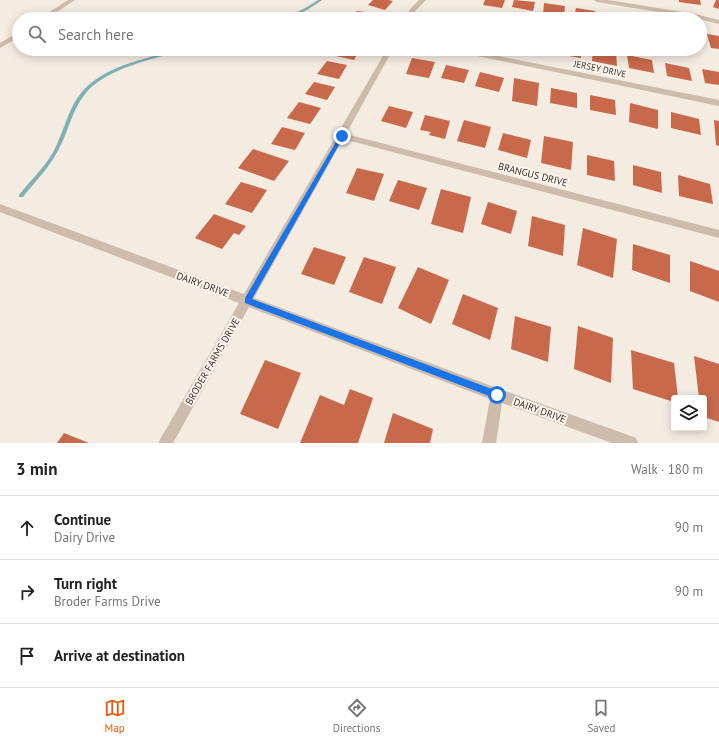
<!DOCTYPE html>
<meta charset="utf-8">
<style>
body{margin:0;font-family:"PT Sans",sans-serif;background:#f6f6f6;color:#202124}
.controls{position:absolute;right:12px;bottom:12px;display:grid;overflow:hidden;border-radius:4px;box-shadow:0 2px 10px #0003}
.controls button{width:36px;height:36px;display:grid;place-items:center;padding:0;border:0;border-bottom:1px solid #e0e0e0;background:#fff;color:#202124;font:20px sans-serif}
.stop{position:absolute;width:12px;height:12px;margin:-9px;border:3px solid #1a73e8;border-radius:50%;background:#fff}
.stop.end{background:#1a73e8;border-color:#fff;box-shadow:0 1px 4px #0008}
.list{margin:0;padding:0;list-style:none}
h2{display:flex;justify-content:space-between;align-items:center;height:52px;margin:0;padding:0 16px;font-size:17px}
h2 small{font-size:13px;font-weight:400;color:#757577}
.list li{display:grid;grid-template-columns:26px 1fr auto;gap:12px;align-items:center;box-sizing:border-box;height:64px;padding:0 16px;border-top:1px solid #e0e0e0}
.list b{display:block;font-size:15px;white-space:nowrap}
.list p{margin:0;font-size:13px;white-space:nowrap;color:#757577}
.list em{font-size:13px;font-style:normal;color:#757577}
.icon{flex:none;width:22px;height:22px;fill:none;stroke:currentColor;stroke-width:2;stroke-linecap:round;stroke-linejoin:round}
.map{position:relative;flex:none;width:719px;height:443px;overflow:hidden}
.search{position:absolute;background:#fff;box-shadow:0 2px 10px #0003;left:12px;right:12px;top:12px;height:44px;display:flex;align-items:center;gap:10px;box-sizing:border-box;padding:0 14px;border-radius:22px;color:#757577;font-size:15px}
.sheet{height:244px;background:#fff}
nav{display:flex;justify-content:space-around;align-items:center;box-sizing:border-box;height:56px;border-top:1px solid #e0e0e0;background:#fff;font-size:11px;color:#757577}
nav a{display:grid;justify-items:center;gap:2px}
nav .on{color:#ea580c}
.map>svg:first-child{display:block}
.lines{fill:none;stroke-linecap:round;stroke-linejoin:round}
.stream{fill:#7fb0b2;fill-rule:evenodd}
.building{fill:#c8694b}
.minor{fill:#cdbbac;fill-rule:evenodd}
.route{fill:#1a73e8}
.labels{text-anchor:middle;stroke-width:4;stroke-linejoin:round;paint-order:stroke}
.far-street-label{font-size:9px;fill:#3b302b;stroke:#fbf5ee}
.street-label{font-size:10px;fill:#3b302b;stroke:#fbf5ee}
</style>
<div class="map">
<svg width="719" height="443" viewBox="0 0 719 443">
<rect width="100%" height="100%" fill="#f4ebe1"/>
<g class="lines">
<g class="stream">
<path d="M318,0H322C314,6 294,19 284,19L307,7Z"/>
<path d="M179,49H185C177,53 167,55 159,57C140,62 121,68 104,78C71,97 73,127 55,156C46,171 33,184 23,197H19V195C30,181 43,169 52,154C66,130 68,101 91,83C116,63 150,58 179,49Z"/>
</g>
</g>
<g class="building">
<path d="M373,0H388L393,1L385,10L368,5Z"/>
<path d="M485,0H505L502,8L483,5Z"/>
<path d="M514,0L535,2L533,11L512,7Z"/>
<path d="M679,0H700L701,5L679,2Z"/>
<path d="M716,0H719V9L713,7Z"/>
<path d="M544,3L565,6L564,18L543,15Z"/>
<path d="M576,8L595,11V19L574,17Z"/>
<path d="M357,11L381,14L378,19H352Z"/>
<path d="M606,14L628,18V19H606Z"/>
<path d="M707,34L719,36V49L711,48Z"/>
<path d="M325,49H360L354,60L322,53Z"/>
<path d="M557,49H581V58L557,54Z"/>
<path d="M593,49L616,51L617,66L592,61Z"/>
<path d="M627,55L652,60L654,73L629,68Z"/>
<path d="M412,58L435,62L429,78L406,74Z"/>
<path d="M327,61L347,65L339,79L317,74Z"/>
<path d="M665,63L689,68L692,81L667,76Z"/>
<path d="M446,65L469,70L464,83L441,78Z"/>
<path d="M702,69L719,72V85L705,83Z"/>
<path d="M480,72L504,78L499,92L475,86Z"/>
<path d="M514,78L539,83L537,106L512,101Z"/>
<path d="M314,82L335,87L327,100L305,94Z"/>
<path d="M551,88L577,93V108L550,103Z"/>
<path d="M590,95L615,100L616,115L590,110Z"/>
<path d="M299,102L321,108L310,124L287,118Z"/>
<path d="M630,103L658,110V129L629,122Z"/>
<path d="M389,106L413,112L406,128L381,121Z"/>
<path d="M671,112L699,119L701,135L671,128Z"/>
<path d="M425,115L450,121L445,139L429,135L431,132L420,130Z"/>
<path d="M464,120L491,127L485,148L457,141Z"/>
<path d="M714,120L719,121V146L716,145Z"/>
<path d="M282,127L305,133L295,150L271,144Z"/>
<path d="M503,133L531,140L527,158L498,150Z"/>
<path d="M544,136L573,142L571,170L541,163Z"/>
<path d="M253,149L289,161L274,181L238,168Z"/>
<path d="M587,155L614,161L615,181L587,175Z"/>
<path d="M633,165L661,172L662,193L633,185Z"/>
<path d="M357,168L384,174L374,201L346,193Z"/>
<path d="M678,175L710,184L713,204L679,196Z"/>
<path d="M398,180L427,188L419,210L389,201Z"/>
<path d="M241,182L267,190L252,213L225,204Z"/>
<path d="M441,189L471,197L463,233L431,224Z"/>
<path d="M488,202L517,211L511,234L481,224Z"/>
<path d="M214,214L246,226L239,235L234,233L222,249L195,238Z"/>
<path d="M532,216L565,225L563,256L528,246Z"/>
<path d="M583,228L617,239L613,278L577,265Z"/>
<path d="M633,244L670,255V283L632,270Z"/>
<path d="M314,247L346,257L334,285L301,274Z"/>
<path d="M364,257L396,267L382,304L349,292Z"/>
<path d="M690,261L719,271V302L690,291Z"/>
<path d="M418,267L449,280L431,324L398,308Z"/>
<path d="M463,294L498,308L490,340L452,324Z"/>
<path d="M515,316L551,327L548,362L511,349Z"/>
<path d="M578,326L613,338L611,383L574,369Z"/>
<path d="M631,350L674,363L678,398H674V402L633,389Z"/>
<path d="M694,356L719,364V422L704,417V398H699Z"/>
<path d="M265,360L301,373L278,429L240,414Z"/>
<path d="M350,389L373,398L358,443H300L320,395L344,405Z"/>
<path d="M393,413L433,429L430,443H384Z"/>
<path d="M64,433L89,443H57Z"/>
</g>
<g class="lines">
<g class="minor">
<path d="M68,0H75L46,19H39Z"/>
<path d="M419,0H426L416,10L410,19H404L411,8Z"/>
<path d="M594,0H608L695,14L719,20V24L695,18L597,2Z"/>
<path d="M19,32V37L0,48V43Z"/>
<path d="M387,49H393L346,134L719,230V238L343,139L254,298L497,388L631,436L636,438L638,443H612L502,403L496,443H482L490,399L249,307L173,443H158L239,303L0,212V204L244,294Z"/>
<path d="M450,49H463L719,100V106L453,51Z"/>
</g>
</g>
<path class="route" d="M340,135L344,136L252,299L497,391L500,392L501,395L500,398L497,399L245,303V298Z"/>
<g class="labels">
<g class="far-street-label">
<text transform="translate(600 69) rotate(12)" y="3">JERSEY DRIVE</text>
</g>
<g class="street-label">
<text transform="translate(533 174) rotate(14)" y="4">BRANGUS DRIVE</text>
<text transform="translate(203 284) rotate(20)" y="4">DAIRY DRIVE</text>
<text transform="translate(212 361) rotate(-60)" y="4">BRODER FARMS DRIVE</text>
<text transform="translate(540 410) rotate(20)" y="4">DAIRY DRIVE</text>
</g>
</g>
</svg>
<div class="controls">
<button><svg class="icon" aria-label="layers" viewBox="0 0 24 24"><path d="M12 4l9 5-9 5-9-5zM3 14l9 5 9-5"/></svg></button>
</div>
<div class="stop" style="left:497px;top:395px"></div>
<div class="stop end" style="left:342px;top:136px"></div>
<div class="search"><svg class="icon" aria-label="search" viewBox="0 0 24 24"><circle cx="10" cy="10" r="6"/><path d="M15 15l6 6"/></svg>Search here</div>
</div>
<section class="sheet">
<h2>3 min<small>Walk · 180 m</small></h2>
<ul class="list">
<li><svg class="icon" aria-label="ahead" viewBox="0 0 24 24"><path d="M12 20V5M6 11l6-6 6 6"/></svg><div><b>Continue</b><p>Dairy Drive</p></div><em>90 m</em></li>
<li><svg class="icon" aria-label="right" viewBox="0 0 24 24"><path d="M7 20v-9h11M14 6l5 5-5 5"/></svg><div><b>Turn right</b><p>Broder Farms Drive</p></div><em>90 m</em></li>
<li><svg class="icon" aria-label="arrive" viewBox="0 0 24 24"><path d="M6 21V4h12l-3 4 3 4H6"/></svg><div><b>Arrive at destination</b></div></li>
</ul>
</section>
<nav>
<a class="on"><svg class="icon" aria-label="map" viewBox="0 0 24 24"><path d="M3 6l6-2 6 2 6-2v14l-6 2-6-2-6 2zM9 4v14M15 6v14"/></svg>Map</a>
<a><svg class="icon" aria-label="directions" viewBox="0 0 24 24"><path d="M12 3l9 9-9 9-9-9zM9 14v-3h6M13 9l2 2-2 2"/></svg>Directions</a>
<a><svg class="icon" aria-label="saved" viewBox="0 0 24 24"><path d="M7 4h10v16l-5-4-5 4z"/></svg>Saved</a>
</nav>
